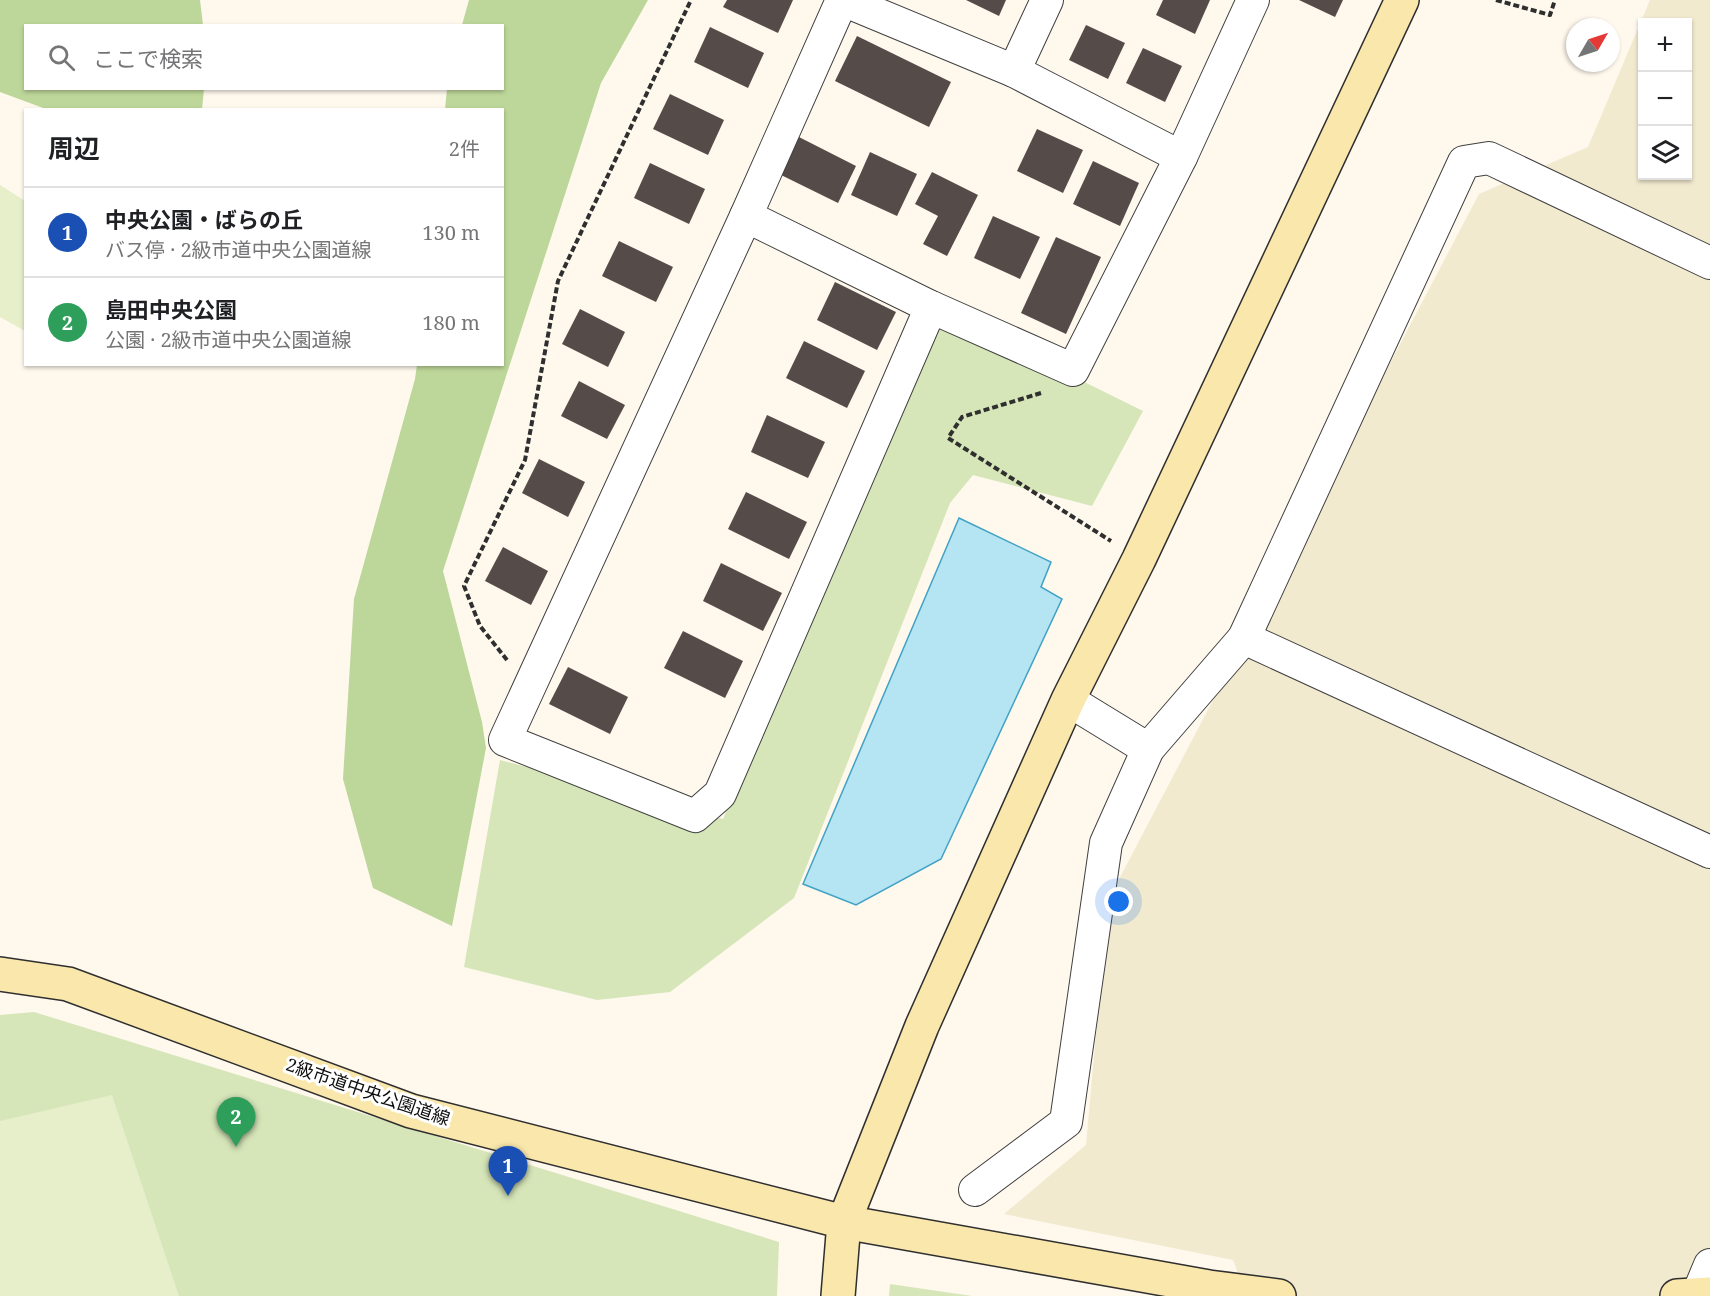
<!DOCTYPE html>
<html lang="ja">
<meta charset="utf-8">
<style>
body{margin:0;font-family:"Noto Serif","Noto Sans JP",serif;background:#f6f6f6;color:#202124}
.controls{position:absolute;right:18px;top:18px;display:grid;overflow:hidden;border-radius:0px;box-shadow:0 2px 4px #0004}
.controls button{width:54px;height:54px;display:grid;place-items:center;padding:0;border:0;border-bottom:2px solid #e0e0e0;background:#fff;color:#202124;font:30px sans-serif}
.compass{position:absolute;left:1566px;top:18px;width:54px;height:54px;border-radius:50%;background:#fff;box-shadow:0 2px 4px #0004;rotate:51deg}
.you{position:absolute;left:1119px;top:902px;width:21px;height:21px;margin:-15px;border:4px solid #fff;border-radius:50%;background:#1a73e8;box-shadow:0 0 0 9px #1a73e833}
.badge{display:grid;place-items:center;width:39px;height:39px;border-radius:50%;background:#0f766e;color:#fff;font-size:20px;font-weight:700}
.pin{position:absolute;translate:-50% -50px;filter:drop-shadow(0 2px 3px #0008)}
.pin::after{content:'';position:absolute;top:32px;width:21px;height:18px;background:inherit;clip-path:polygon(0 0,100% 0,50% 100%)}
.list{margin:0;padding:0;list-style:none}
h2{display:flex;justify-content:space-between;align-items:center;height:78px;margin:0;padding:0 24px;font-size:26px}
h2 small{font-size:20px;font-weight:400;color:#757577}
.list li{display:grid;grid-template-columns:39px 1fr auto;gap:18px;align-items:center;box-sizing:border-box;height:90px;padding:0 24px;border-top:2px solid #e0e0e0}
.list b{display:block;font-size:22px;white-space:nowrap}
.list p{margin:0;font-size:20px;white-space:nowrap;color:#757577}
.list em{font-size:20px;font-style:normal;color:#757577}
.icon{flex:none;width:33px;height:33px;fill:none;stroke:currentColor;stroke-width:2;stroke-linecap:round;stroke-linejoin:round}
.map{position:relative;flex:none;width:1710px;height:1296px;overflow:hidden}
.search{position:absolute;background:#fff;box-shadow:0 2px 4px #0004;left:24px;top:24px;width:480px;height:66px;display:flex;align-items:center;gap:15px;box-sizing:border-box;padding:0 21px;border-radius:0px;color:#757577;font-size:22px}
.panel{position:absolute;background:#fff;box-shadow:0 2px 4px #0004;left:24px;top:108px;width:480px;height:258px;border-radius:0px}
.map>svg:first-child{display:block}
.farmland{fill:#f2eacf;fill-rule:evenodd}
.green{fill:#d6e6b9}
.forest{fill:#bdd699}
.pitch{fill:#e6eeca}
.water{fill:#b5e4f2;stroke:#41a2c5;stroke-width:1.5}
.building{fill:#554c4a}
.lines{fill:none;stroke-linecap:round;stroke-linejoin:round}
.street-casing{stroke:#404040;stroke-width:34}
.secondary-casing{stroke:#2f2f2f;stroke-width:36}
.path{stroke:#2f2f2f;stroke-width:4;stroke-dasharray:6 3;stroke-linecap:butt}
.street{stroke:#fff;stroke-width:32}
.secondary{stroke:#fae7ac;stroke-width:33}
.labels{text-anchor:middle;stroke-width:6;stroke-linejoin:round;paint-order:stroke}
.street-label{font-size:18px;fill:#0d0d0d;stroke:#fff}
</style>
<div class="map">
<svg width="1710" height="1296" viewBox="0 0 1710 1296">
<rect width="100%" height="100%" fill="#fef8ed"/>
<path class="farmland" d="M1650,0H1710V1296H1247L1233,1260L1004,1214L1086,1145L1108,900L1479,194L1588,147ZM1642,22H1688V176H1642Z"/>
<g class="green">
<path d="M941,311L1143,411L1092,506L973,475L950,503L794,898L670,992L597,1000L464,967L500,760L723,819Z"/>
<path d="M34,1012L779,1242L777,1296H0V1015Z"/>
<path d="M890,1284L972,1296H889Z"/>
</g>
<g class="forest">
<path d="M0,0H200L203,25L26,26V88L204,89L202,109H46L0,92Z"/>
<path d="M469,0H648L601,83L443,571L482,722L486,748L452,926L373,888L343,779L354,599L415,379L417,365L502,364V110L445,109L447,89L502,88V26L462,25Z"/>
</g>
<g class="pitch">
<path d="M0,185L25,201V331L0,317Z"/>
<path d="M112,1095L179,1296H0V1121Z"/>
</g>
<path class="water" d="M959,518L1051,562L1041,587L1062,599L941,859L856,905L803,884Z"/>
<g class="building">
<path d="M727,0H793L778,33L723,7Z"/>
<path d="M966,0H1006L999,16Z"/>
<path d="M1163,0H1210L1195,34L1156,15Z"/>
<path d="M1299,0H1343L1335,17Z"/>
<path d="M1086,25L1125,43L1108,79L1069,60Z"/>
<path d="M710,27L764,53L748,88L694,62Z"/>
<path d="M857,36L951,82L929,127L835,81Z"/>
<path d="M1143,48L1182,66L1165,102L1126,83Z"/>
<path d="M670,94L724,120L708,155L653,129Z"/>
<path d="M1037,129L1083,150L1063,193L1017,171Z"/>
<path d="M795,135L856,166L838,203L777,173Z"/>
<path d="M870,152L917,174L897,216L851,195Z"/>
<path d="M1093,161L1139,183L1120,226L1073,204Z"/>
<path d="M650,163L705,189L689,224L634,198Z"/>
<path d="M932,172L978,195L947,256L923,244L938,216L915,204Z"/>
<path d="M993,216L1040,237L1020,279L974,258Z"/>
<path d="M1056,237L1101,257L1066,334L1021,313Z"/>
<path d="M619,241L673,267L656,302L602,276Z"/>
<path d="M835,282L896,312L877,350L817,320Z"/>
<path d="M580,309L625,332L608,367L562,344Z"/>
<path d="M804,341L865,371L847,408L786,378Z"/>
<path d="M579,381L625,405L607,439L561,416Z"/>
<path d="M767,415L825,442L808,478L751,452Z"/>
<path d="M539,459L585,482L568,517L522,493Z"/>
<path d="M746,492L807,522L789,559L728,529Z"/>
<path d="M503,547L548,571L531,605L485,581Z"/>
<path d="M721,563L782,593L763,631L703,601Z"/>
<path d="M683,631L743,661L725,698L664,668Z"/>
<path d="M568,667L628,697L610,734L549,704Z"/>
</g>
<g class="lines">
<defs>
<g id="street">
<path d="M842,0L746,216L505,740L695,816L720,794L931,307"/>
<path d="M843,0L1014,71L1181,157"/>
<path d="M1014,71L1047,0"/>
<path d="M746,216L931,307L1073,370L1181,157L1253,0"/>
<path d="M1244,638L1710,852"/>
<path d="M1068,700L1148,749"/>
<path d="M975,1190L1066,1122L1106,843L1148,749L1244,638L1464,162L1489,158L1710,263"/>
<path d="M1697,1296L1710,1265"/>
</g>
<g id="secondary">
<path d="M0,974L68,984L411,1111L844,1222L838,1296"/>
<path d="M1279,1296L1209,1287L844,1222L922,1026L1068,700L1139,559L1402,0"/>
<path d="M1677,1296L1710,1294"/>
</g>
</defs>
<use href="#street" class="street-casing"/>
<use href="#secondary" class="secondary-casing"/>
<g class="path">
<path d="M1496,0L1550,15L1555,0"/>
<path d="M1041,393L962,417L948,438L1111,541"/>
<path d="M507,660L480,626L464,586L525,460L558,281L691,0"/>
</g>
<use href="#street" class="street"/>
<use href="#secondary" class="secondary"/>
</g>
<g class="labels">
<g class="street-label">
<text transform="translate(368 1092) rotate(19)" y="6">2級市道中央公園道線</text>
</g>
</g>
</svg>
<div class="controls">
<button>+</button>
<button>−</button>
<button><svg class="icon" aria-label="layers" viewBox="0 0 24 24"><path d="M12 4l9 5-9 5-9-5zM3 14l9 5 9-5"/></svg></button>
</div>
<svg class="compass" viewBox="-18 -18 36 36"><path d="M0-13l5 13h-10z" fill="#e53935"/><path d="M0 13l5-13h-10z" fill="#757577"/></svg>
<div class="you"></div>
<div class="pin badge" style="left:508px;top:1196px;background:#1a4fb4">1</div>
<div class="pin badge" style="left:236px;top:1147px;background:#2e9e5b">2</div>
<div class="search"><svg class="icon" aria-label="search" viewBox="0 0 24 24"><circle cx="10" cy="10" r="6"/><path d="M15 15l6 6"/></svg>ここで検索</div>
<section class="panel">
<h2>周辺<small>2件</small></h2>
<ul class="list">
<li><span class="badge" style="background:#1a4fb4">1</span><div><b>中央公園・ばらの丘</b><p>バス停 · 2級市道中央公園道線</p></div><em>130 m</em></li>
<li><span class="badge" style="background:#2e9e5b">2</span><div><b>島田中央公園</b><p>公園 · 2級市道中央公園道線</p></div><em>180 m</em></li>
</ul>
</section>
</div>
